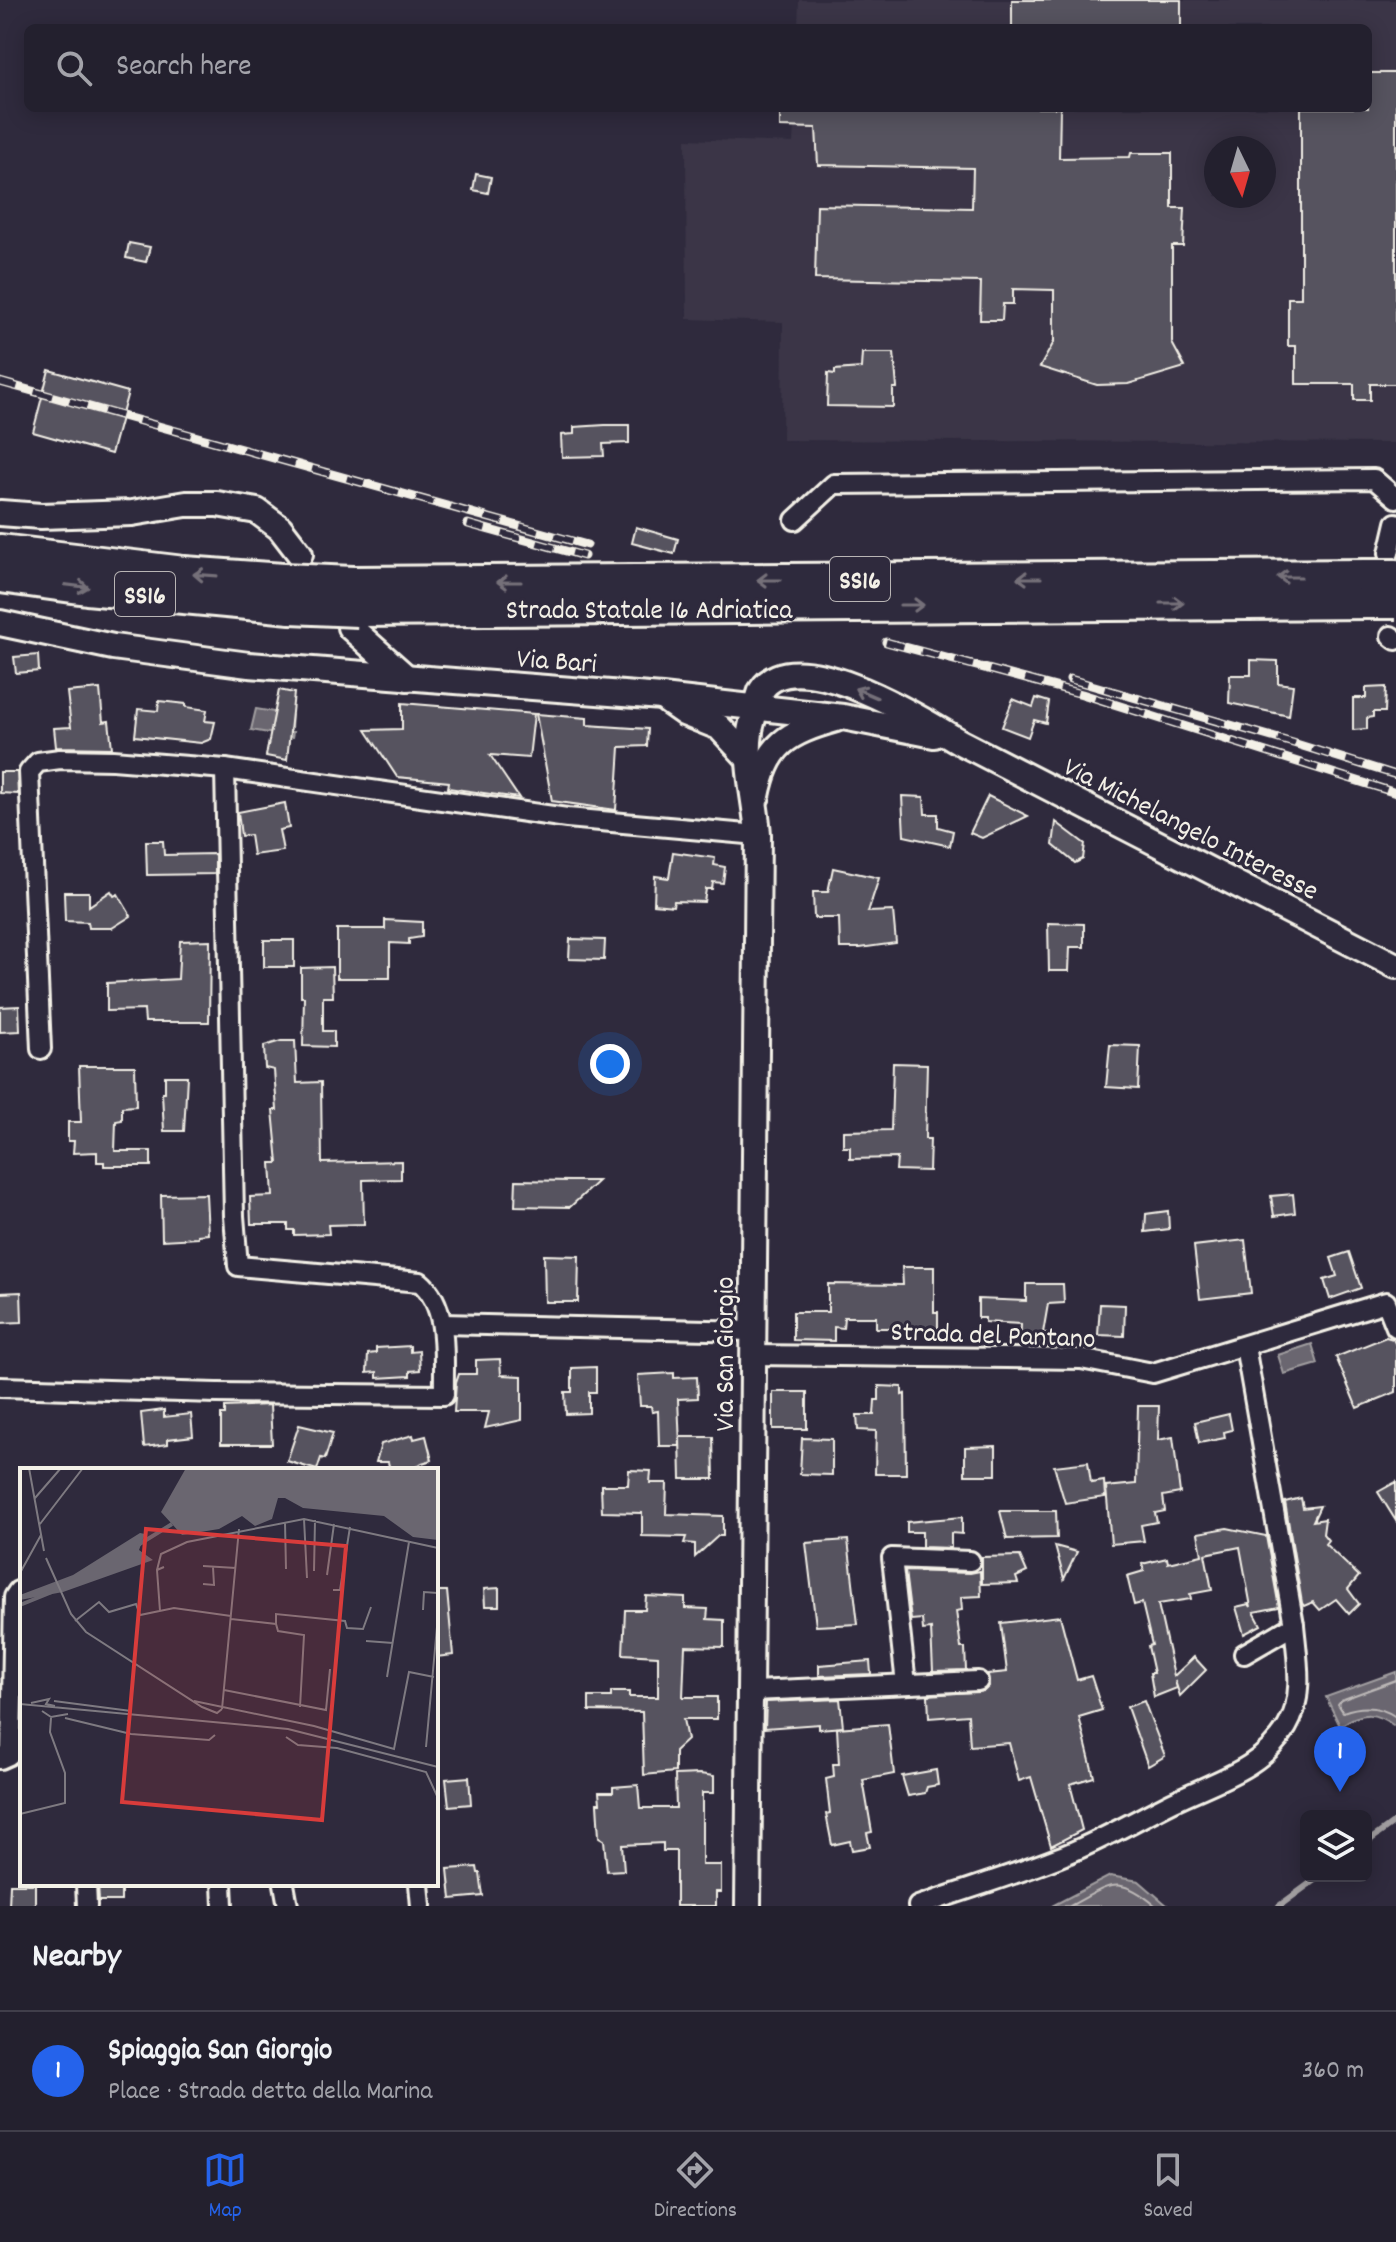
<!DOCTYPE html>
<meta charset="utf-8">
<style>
body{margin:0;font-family:Dekko,sans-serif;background:#2f2d3a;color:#f1f3f6}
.controls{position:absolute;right:24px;bottom:24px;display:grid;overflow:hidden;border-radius:12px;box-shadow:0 4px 20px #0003}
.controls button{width:72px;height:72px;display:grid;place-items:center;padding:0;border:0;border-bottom:2px solid #403e4a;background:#23202e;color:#f1f3f6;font:40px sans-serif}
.compass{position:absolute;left:1204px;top:136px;width:72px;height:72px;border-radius:50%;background:#23202e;box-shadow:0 4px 20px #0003;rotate:175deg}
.you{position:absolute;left:610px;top:1064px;width:28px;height:28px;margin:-20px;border:6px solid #fff;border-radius:50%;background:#1a73e8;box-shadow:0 0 0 12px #1a73e833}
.badge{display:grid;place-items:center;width:52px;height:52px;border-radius:50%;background:#2563eb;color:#fff;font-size:26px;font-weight:700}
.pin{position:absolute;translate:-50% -66px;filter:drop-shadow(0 2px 4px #0008)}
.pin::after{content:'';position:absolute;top:42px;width:28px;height:24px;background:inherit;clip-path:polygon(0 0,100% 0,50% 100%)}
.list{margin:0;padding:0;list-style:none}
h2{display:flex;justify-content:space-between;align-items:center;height:104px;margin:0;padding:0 32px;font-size:34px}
h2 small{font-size:26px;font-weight:400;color:#a3a3aa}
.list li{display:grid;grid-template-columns:52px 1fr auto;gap:24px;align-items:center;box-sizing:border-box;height:120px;padding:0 32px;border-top:2px solid #403e4a}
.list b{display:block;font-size:30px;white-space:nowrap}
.list p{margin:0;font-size:26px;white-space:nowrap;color:#a3a3aa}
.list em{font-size:26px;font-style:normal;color:#a3a3aa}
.icon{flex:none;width:44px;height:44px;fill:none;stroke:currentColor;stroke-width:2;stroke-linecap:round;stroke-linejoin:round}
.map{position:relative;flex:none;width:1396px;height:1906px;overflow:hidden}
.search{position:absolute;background:#23202e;box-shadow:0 4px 20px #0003;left:24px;right:24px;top:24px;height:88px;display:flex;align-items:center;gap:20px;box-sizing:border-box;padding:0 28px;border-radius:12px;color:#a3a3aa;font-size:30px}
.sheet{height:224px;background:#23202e}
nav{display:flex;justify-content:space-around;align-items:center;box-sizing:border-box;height:112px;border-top:2px solid #403e4a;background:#23202e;font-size:22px;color:#a3a3aa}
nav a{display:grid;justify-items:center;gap:4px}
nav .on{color:#2563eb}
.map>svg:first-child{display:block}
.built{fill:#3b3647;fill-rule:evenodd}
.water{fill:#6a6670;stroke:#a19ea0;stroke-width:2}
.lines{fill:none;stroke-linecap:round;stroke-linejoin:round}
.shore{stroke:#bdb9b8;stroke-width:2}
.stream{stroke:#a19ea0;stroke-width:6}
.building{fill:#56525f;stroke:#f4f1e8;stroke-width:2}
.minor-casing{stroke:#f4f1e8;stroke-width:24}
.tertiary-casing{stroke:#f4f1e8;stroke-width:30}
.trunk-casing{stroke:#f4f1e8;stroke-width:38}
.minor{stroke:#2f2a3d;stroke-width:18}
.tertiary{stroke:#2f2a3d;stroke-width:24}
.trunk{stroke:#2f2a3d;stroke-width:32}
.rail-casing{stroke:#f4f1e8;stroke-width:9}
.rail{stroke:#2f2a3d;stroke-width:6;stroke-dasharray:18;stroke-linecap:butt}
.trunk-bridge-casing{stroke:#f4f1e8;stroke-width:38;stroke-linecap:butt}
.trunk-bridge{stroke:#2f2a3d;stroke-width:32}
.oneway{stroke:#747079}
.labels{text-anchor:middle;stroke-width:6;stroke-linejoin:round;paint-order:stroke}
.shield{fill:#2f2a3d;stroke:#b9b5b5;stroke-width:2}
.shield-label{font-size:26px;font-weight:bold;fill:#f4f1e8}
.street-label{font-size:28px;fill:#f4f1e8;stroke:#2f2a3d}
.inset-river{fill:none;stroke:#6a6670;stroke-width:4}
.inset-road{fill:none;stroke:#7e7a81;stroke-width:2}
.view{fill:#d93c3b;fill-opacity:0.15;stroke:#d93c3b;stroke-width:4}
.inset-edge{fill:none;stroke:#f4f1e8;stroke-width:4}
</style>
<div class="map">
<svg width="1396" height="1906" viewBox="0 0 1396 1906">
<rect width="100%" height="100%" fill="#2f2a3d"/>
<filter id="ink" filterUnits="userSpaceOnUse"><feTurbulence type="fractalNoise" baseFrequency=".0125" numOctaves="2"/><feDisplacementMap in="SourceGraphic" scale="16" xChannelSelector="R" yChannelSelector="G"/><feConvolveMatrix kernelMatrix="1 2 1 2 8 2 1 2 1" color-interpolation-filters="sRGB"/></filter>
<g filter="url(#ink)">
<path class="built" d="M799,0H1396V443L782,440L783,322L687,319L686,139L793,143L795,108H1368V28H798ZM1216,148H1264V196H1216Z"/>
<g class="water">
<path d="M256,709L292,715L291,729H287V732H293L292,737L251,730Z"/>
<path d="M1312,1344L1318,1364L1284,1374L1278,1355Z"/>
<path d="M1396,1672V1727C1374,1711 1363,1711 1340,1726L1326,1697Z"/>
<path d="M1110,1876L1139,1881L1168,1906H1052Z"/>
</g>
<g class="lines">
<g class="shore">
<path d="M1396,1680L1341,1700L1338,1704L1343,1712C1362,1705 1379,1705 1396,1717"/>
<path d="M1070,1906C1110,1885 1117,1873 1156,1906"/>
</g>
<g class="stream">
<path d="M1366,1843L1396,1821"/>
<path d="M1279,1906L1320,1876"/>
</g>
</g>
<g class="building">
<rect x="1012" y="0" width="169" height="28"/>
<path d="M1368,73H1396V384H1370V400H1354V384H1296V346H1288V298H1301V108H1368Z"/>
<path d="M780,108H1060L1059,158L1130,157L1131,153H1172V208H1185L1183,246H1172V343L1185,367L1128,384L1097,385L1040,367L1054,342V290L1013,289V304H1003L1002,320H980L981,282L815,279L817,205L972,208L973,168L818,165L816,128L780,127Z"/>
<path d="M476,174L491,177L488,193L473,190Z"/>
<path d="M129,243L150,247L146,262L126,258Z"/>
<path d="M862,353H894L897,388H893V407L827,406L828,373L835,374V370L861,368Z"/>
<path d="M49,370L128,392L111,454L33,432Z"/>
<path d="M605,425H629V443L603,444L604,456L562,457L561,435L574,434V427Z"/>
<path d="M636,527L678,539L674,554L632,543Z"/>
<path d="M38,655L39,671L16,673L14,657Z"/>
<path d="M1251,660L1278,661V683L1293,685L1289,716L1229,703L1230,675H1251Z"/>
<path d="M1386,687L1385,712H1373V717L1367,718V729L1353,730V698H1366V688Z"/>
<path d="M100,689L103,722L109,721L112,748L56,747L54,728L71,727L67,692Z"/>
<path d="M279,690L294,693L287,760L266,756Z"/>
<path d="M1036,698L1049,702L1046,723L1034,720L1028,737L1002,727L1013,699L1033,707Z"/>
<path d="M159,701L186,704V707L207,710L205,721L215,722L211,739L201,743L135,736L138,709L158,711Z"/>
<path d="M402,703L534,714L529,758L490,755L519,798L448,788L449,782L397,777L366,730L402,729Z"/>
<path d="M536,714L587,718V725L648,729L647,746L620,747L616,810L552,801Z"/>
<path d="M0,772H17L18,794L0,793Z"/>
<path d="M902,796L924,797L925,814H938V827L953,831L950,846L904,836Z"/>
<path d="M988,796L1028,816L982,838L970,833Z"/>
<path d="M285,803L289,828L279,830L283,851L253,855L250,835L241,836L238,812Z"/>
<path d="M1056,822L1085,844L1083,859L1075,863L1053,845Z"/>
<path d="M146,841H163L164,855L215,854V874L147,875Z"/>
<path d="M673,852L715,858L714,865L725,867L723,883L713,882L712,889H706L704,902L674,901L673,906L654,904L655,876L669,878Z"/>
<path d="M833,868L879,878L868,912L893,911L896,943L860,948H840L839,918H814L813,892H828Z"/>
<path d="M111,891L114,896L118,894L131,916L112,928H89L88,922L65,921L64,892H89V906Z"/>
<path d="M385,920L422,922V937L409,939V944L390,943V978H337V929H385Z"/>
<path d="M1048,923L1084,924V947H1070L1069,971H1049Z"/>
<path d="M570,939L605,940L604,960L569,959Z"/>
<path d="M210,940L209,1022H145L144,1010L107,1011V983L178,979L180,941Z"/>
<rect x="264" y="940" width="30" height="27"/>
<path d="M332,967L333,997H323V1031H334V1047L303,1046L304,997H301V968Z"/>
<path d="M19,1006L20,1031L0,1032V1007Z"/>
<path d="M281,1041H295L297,1083L321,1082L322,1163L401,1161V1179L363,1180L364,1224L328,1225L329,1234L294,1235V1230H288V1224H251L250,1197L273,1196L271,1163H278L273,1110H277L274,1070L265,1068L264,1046Z"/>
<path d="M1110,1045L1140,1046L1138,1089L1106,1087Z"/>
<path d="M893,1063L927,1064L925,1139H930L929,1171L896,1170L897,1158L850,1159V1147H843V1131L891,1130Z"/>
<path d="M79,1066H135L136,1106L122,1107V1120L116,1121L115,1151H151V1166H104V1162H97V1152L73,1153L74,1141H68V1122H81Z"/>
<path d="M165,1076H187L184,1131H164L162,1093H165Z"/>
<path d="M516,1180L570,1181H598L570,1207L515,1206Z"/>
<path d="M206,1194L208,1234L198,1235V1238L162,1240L161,1195Z"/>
<path d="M1293,1194L1295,1213L1274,1216L1271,1196Z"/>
<path d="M1168,1211L1169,1229L1145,1232L1146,1214Z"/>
<path d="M1245,1240L1251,1293L1200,1299L1194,1246Z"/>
<path d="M1349,1252L1361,1288L1330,1299L1324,1280L1337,1276L1331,1258Z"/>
<path d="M544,1255L579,1256L578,1302H545Z"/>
<path d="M902,1267H934V1312H938V1332L918,1328H876V1317H844L843,1328L834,1327V1341L793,1340V1312H828V1284L903,1285Z"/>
<path d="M1026,1284H1063L1064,1303L1048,1304L1043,1333H1053L1052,1347L1020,1346L1021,1324L985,1322V1318H978V1299L1026,1301Z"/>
<path d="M21,1292L22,1322L0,1323V1293Z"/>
<path d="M1100,1304L1125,1305L1124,1336L1098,1335Z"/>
<path d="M1386,1337L1393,1339L1396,1345V1392L1357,1408L1336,1357Z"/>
<path d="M410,1346V1352L419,1351L420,1370L410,1371V1376L377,1378V1372L367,1373L368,1354L376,1353V1348Z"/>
<path d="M500,1359L501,1375L522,1376V1420L485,1428L489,1412H454L456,1383L459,1374H476V1360Z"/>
<path d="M596,1367V1392H589V1413L566,1414L565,1392H572V1368Z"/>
<path d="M674,1373V1378L697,1377L698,1398L678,1399L680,1446H659L658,1411L652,1412L651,1406H640L638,1375Z"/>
<path d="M879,1386L902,1387V1395L905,1394L906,1474H875L876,1431L858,1430L857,1415H874L875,1400H879Z"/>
<rect x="773" y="1392" width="34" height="37"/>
<path d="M270,1405L272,1444H221V1415H225V1407Z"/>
<path d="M1138,1406H1159L1158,1440L1173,1437L1180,1493L1163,1496L1165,1511L1155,1513L1157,1522L1141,1525L1144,1541L1111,1544L1106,1487L1136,1484Z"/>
<path d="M164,1410V1417L191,1414L193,1436L168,1439V1444L144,1447L141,1413Z"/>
<path d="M1229,1414L1232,1430L1224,1432L1225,1438L1199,1443L1195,1422Z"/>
<path d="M299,1425L333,1433L325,1459L321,1458L317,1470L287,1461Z"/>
<path d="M413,1435L414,1439L426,1436L432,1460L422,1463L411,1470H390L388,1462H376L381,1444Z"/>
<path d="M680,1437H713L714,1479H681Z"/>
<path d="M802,1438L832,1439V1475L800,1474Z"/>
<path d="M996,1446V1475H965V1447Z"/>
<path d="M1088,1462L1091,1483L1104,1481L1105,1497L1065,1503L1054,1466Z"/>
<path d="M629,1470L651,1471L650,1483H667L666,1514L723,1516V1536H718L695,1557V1544L684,1543L686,1537L642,1536V1513L602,1512L601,1485H628Z"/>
<path d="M1396,1482V1521L1378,1492Z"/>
<path d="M1301,1498L1303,1508L1320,1506L1313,1521L1325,1519L1323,1534L1328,1540L1325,1544L1359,1576L1348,1589L1359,1604L1349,1614L1336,1599L1320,1610L1313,1602L1304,1606L1302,1603L1285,1502Z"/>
<path d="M1000,1511H1056L1057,1538L1007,1539Z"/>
<path d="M962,1517V1534L951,1533V1548L922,1547V1532H907V1522Z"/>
<path d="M1227,1528L1266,1536L1279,1607L1254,1612L1261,1625L1244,1634L1236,1607L1249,1604L1251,1607L1240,1547L1205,1554L1212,1590L1190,1594L1191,1599L1158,1604L1174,1676L1194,1657L1206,1670L1180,1696L1175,1681L1177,1688L1154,1697L1150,1673H1154L1148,1646L1152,1645L1142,1603L1134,1605L1127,1576L1144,1571L1142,1564L1167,1558L1168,1563L1202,1555L1198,1533Z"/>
<path d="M848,1540L858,1624L816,1626L806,1543Z"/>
<path d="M1055,1546L1077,1552L1064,1579Z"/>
<path d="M1020,1556L1027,1572L1016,1577L1018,1583L982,1584V1557Z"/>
<path d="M905,1571L970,1573L980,1571L981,1596L961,1597L962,1610L956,1611L961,1648H965L966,1670L933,1671L931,1629L923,1630L922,1619L911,1620Z"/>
<path d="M499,1588V1606H485L484,1589Z"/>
<path d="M436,1591H447L453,1655L436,1657Z"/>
<path d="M646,1596L685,1598V1608L708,1609L707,1619L724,1620V1647L685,1646L683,1697H717V1719H683L687,1740L675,1751V1772L644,1775L642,1712L589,1711V1697H611V1692H629V1697H658V1656L623,1654L625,1610H645Z"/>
<path d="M1060,1616L1077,1680L1091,1676L1102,1710L1079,1717L1094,1777L1070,1784L1082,1830L1051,1846L1031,1777L1019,1781L1009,1743L970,1746L968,1715L929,1718L928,1695L984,1691L989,1686L988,1674L1007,1672L1001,1623Z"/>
<path d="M870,1661L871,1674L819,1676V1665Z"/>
<path d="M840,1699L843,1727L819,1729V1724L765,1728L766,1702Z"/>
<path d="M1144,1701L1165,1756L1148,1766L1127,1707Z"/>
<path d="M888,1724L894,1774L863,1780L872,1832L867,1833L870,1847L852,1850L850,1841L832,1845L826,1814L830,1813L826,1779L834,1777L833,1764H839L837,1728Z"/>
<path d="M936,1770L938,1785L927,1787L925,1793L908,1796L902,1776Z"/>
<path d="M700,1774L714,1776V1793H702V1865H721V1892H716V1906H676V1851H663V1843L622,1845L624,1870L607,1871L604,1840L599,1837L597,1803H600L599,1792H613V1787L638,1785L640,1808H676L675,1775Z"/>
<path d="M469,1777L471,1804L449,1806L446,1779Z"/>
<path d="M477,1867L478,1873H480L483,1896L451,1899L448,1869Z"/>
<path d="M10,1884H35V1906H9Z"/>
<path d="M98,1884H121V1901H99Z"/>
</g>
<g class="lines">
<defs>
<g id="minor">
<path d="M795,520L834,484L1374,479L1396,498"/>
<path d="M1389,553L1396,523"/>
<path d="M1391,636L1396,640"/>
<path d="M41,1049L29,772L38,762L60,759L113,760L225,769L567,818L758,835"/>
<path d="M442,1324L753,1331"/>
<path d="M753,1355L1081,1359L1153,1373L1386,1302L1396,1327"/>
<path d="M0,1387L217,1393L444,1395C443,1358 450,1307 420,1282L238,1266L234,1216L225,769"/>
<path d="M1244,1654L1294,1625L1245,1346"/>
<path d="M906,1684L892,1558L970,1561"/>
<path d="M751,1691L978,1681"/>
<path d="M0,1759L9,1755L11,1750L14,1597L18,1591L22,1590"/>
<path d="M86,1884L87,1906"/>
<path d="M222,1884L223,1906"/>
<path d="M284,1884L288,1906"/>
<path d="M419,1884L421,1906"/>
<path d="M918,1906C964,1890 1011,1876 1057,1858C1097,1843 1134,1821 1172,1802C1214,1781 1261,1770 1287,1727C1305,1697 1297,1658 1294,1625"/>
</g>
<g id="tertiary">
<path d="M0,513L41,516L132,513L186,504H217L257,511L280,528L300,554"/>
<path d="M0,623L113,647L249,665L662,697L843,717L934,735"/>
<path d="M350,627L407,678"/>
<path d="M667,701L684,713L719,727L748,758"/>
<path d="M757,796C767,744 787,733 836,719"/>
<path d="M748,1906L758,835C756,801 745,766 750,732C750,728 760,693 761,691C793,638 925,721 960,742L1396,966"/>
</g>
<g id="trunk">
<path d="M0,551L184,573L283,580"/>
<path d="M0,576L87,588L291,607"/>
<path d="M353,583L1367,576"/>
<path d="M358,610L1369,602"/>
</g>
</defs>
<use href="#minor" class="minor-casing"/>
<use href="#tertiary" class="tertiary-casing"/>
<use href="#trunk" class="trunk-casing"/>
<use href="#minor" class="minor"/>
<use href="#tertiary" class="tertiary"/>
<use href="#trunk" class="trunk"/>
<defs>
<g id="rail">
<path d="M0,382L587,545"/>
<path d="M468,524L584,556"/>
<path d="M886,642L1082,694L1396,793"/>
<path d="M1070,679L1293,743L1396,775"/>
</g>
</defs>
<use href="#rail" class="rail-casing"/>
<use href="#rail" class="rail"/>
<defs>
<g id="trunk-bridge">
<path d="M1367,576H1396"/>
<path d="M283,580L353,583"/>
<path d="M1369,602H1396"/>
<path d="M291,607L358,610"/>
</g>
</defs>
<use href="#trunk-bridge" class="trunk-bridge-casing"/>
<use href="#trunk-bridge" class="trunk-bridge"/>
</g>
<defs><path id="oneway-shaft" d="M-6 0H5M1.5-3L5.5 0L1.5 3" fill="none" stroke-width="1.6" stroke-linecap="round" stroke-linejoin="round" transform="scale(2)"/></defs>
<g class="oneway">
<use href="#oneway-shaft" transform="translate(205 575) rotate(-176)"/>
<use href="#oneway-shaft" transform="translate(1289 577) rotate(180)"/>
<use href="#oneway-shaft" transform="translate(1029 578) rotate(180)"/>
<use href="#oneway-shaft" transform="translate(769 580) rotate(180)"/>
<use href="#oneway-shaft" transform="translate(509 582) rotate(180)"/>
<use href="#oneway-shaft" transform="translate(77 586) rotate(7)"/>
<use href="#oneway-shaft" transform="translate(1172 603)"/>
<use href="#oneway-shaft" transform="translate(912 605)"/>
<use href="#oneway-shaft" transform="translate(866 693) rotate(-157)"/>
</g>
</g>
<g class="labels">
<g class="shield">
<rect x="830" y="557" width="60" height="44" rx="6"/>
<rect x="115" y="572" width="60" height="44" rx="6"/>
</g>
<g class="shield-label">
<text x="860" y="588">SS16</text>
<text x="145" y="603">SS16</text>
</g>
<g class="street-label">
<text x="649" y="618">Strada Statale 16 Adriatica</text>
<text transform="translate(557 659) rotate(4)" y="10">Via Bari</text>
<text transform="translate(1192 827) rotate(27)" y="10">Via Michelangelo Interesse</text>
<text transform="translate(993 1333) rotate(2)" y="10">Strada del Pantano</text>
<text transform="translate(723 1354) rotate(-90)" y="10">Via San Giorgio</text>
</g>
</g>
<g transform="translate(20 1468)">
<rect width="418" height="418" fill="#2f2a3d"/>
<path d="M166,0H418V72L393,69L364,48L283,40L265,30H258L252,51L235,58L222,48L199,61L162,67L141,44ZM120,65L125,66L119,82L133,92L43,124L0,132V127L53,107Z" fill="#6a6670"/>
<path class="inset-river" d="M118,77L152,56M0,137L32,124"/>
<path class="inset-road" d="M9,0L24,83M15,30L41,0M284,51L287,110M265,54L266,101M20,56L63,0M26,90L51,146L66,164L182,239L197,245L202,241M183,98L216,100M137,102L141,86L167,74L284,51L418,80M294,103L295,52M0,105L21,67M307,107L314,56M183,116L194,117L193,99M313,122H320L330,59M403,142L404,124L418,125M140,143L137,102L144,99M211,151L256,156L258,163L284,167L280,239M55,153L79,134L89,144L116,136L120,147L154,140L211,148M256,156V146L325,153L327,160L343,161L351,139M346,173L373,175M367,209L389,74M204,222L306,242L310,201M34,233L111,243M174,233L294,258L374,281L389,204L414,209M11,235L29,231L26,236L35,238M0,236L268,261L418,299M202,241L219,61M22,243L31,249L48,246M45,250L111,266L189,272L195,267M266,269L278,277L317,280L406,304L418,330M406,279L418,148M0,346L45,335V305L30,264L31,250"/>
<path class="view" d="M126,61L326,78L302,352L102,334Z"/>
<rect width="418" height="418" class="inset-edge"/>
</g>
</svg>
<div class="controls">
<button><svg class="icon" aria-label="layers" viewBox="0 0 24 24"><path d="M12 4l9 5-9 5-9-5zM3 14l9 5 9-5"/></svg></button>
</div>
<svg class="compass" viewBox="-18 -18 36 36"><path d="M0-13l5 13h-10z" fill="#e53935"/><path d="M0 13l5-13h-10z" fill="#a3a3aa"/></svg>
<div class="you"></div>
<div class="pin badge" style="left:1340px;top:1792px">1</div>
<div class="search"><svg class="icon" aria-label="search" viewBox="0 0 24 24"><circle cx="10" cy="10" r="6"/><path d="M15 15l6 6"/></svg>Search here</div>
</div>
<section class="sheet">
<h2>Nearby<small></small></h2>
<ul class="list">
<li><span class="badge">1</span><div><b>Spiaggia San Giorgio</b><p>Place · Strada detta della Marina</p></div><em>360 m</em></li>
</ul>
</section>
<nav>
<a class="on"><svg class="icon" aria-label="map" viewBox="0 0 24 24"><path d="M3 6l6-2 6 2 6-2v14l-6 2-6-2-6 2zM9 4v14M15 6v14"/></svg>Map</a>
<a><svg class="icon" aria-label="directions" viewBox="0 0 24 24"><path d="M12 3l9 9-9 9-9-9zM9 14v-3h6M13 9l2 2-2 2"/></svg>Directions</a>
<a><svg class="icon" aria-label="saved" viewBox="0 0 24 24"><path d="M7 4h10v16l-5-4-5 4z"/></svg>Saved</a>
</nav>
